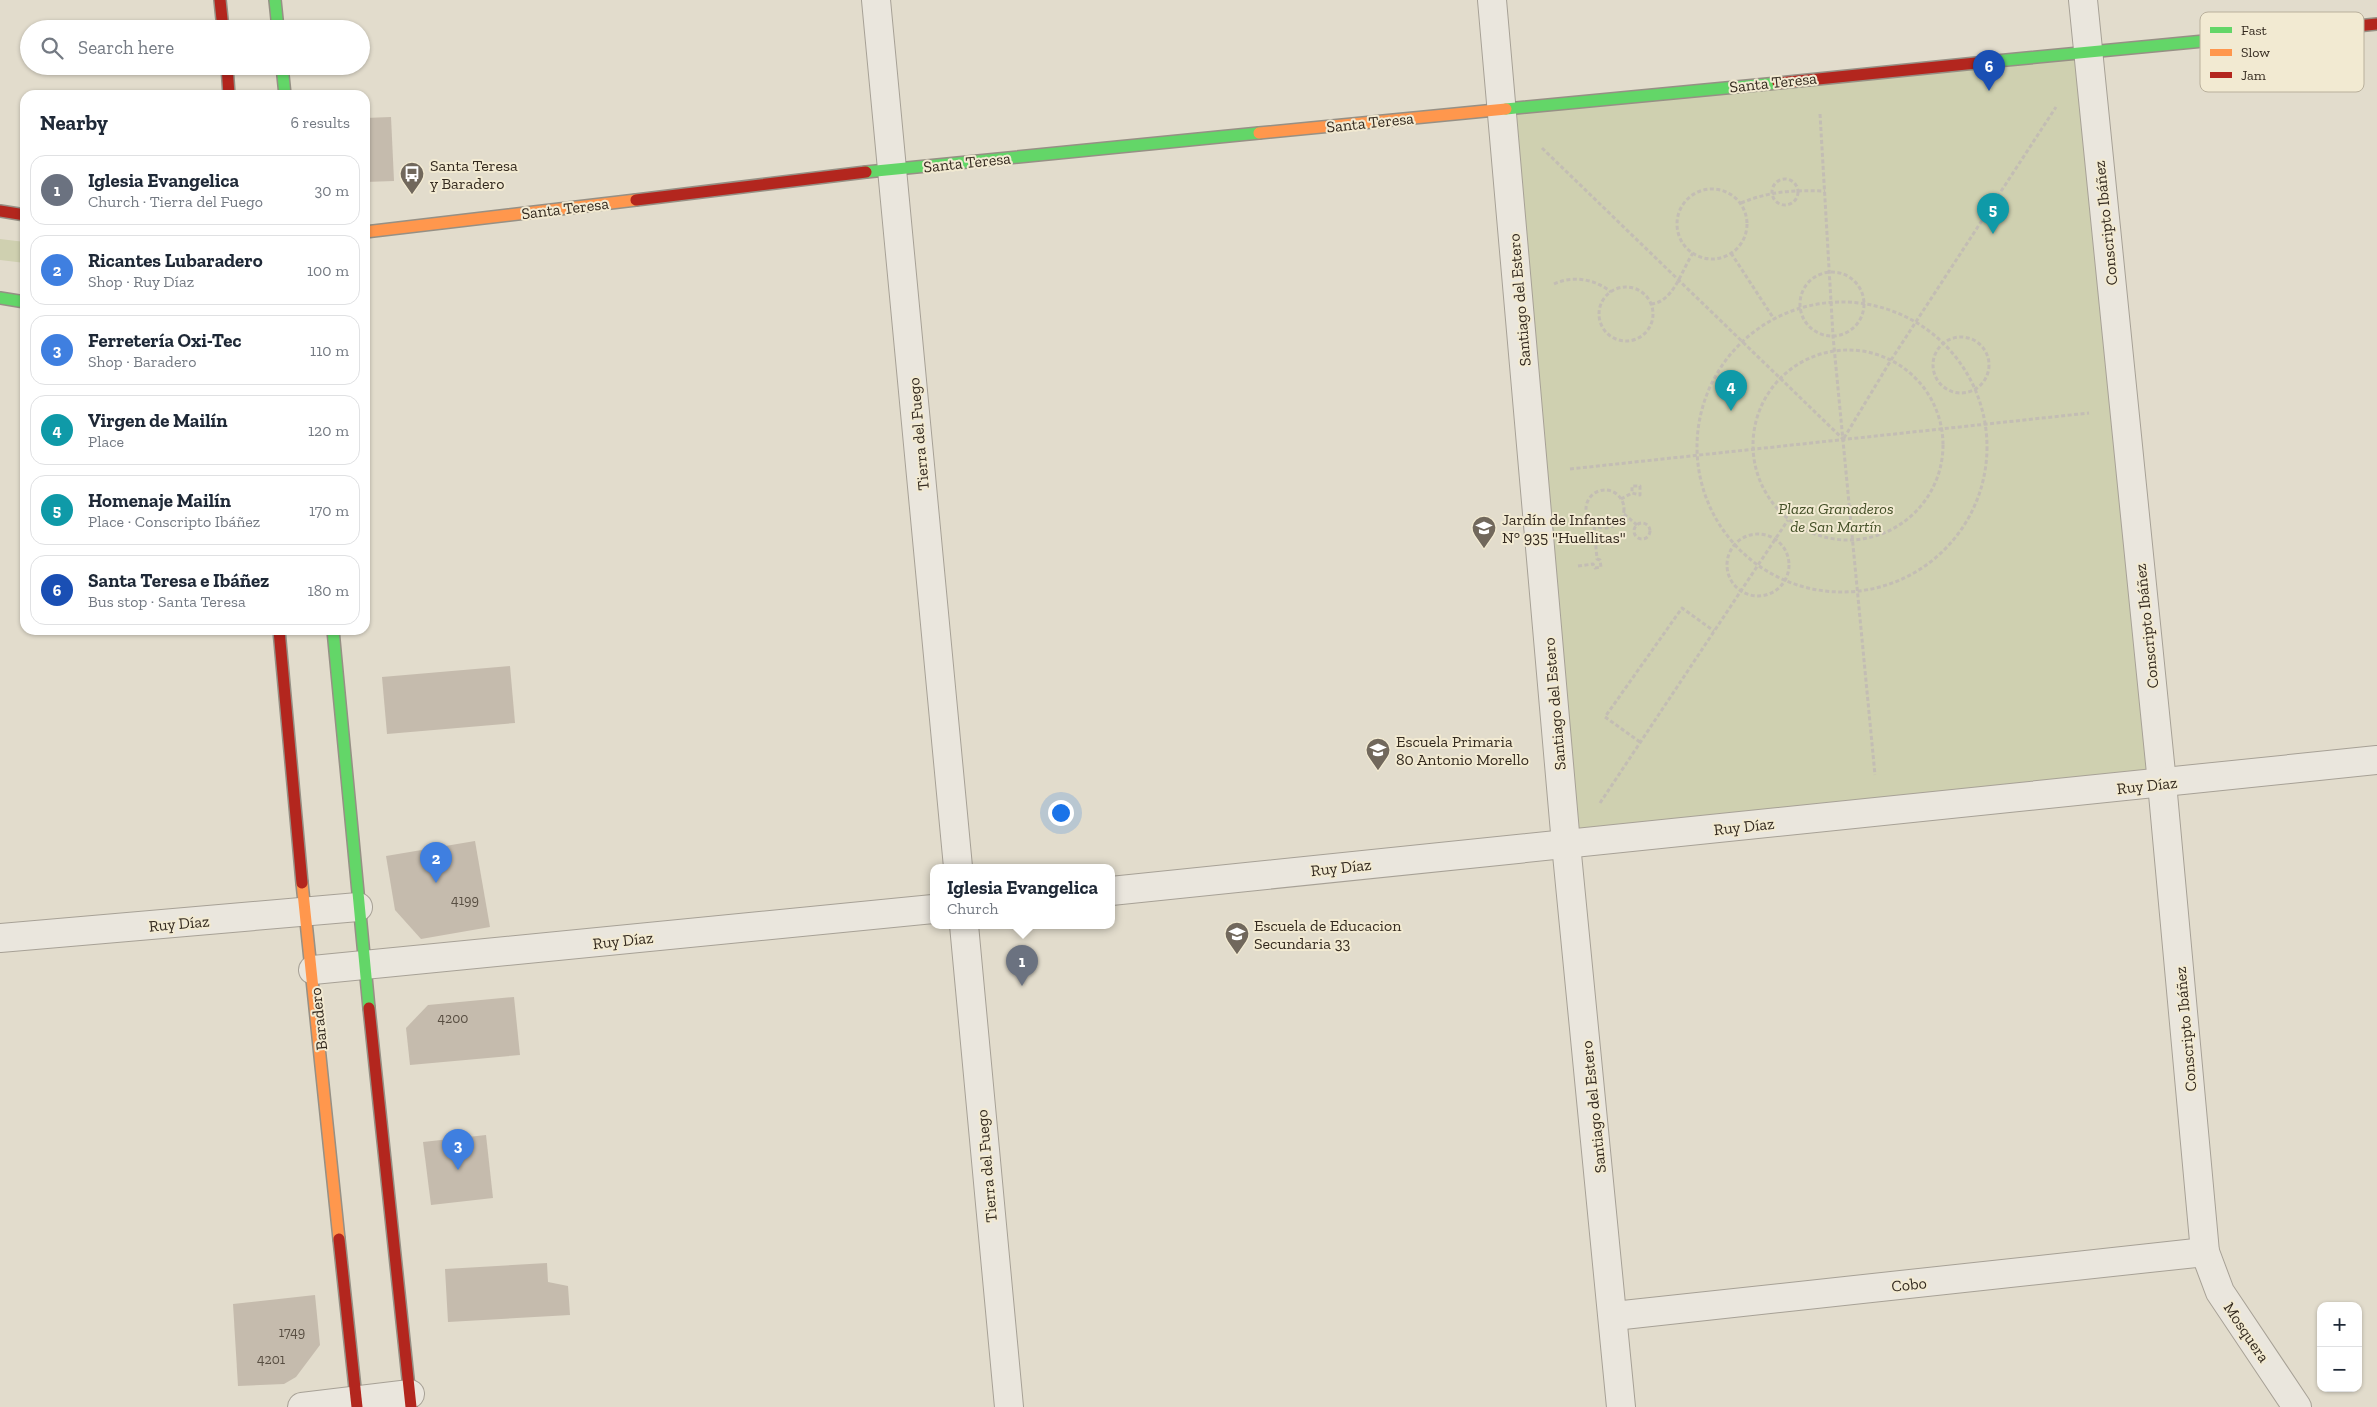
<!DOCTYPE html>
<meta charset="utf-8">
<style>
body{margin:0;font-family:"Zilla Slab",serif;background:#f6f6f7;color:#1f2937}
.controls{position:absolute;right:15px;bottom:15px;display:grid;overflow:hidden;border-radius:10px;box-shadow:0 1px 4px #0004}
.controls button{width:45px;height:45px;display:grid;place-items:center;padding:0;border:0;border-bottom:1px solid #e0e1e3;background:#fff;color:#1f2937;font:25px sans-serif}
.you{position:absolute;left:1060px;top:812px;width:18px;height:18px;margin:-12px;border:4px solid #fff;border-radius:50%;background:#1a73e8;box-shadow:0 0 0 8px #1a73e833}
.badge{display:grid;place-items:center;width:32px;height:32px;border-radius:50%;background:#71685c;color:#fff;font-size:16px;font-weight:700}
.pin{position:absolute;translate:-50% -41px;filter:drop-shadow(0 1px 2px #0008)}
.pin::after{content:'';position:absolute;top:26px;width:18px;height:15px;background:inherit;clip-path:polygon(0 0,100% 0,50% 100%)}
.popup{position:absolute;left:930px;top:864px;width:185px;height:65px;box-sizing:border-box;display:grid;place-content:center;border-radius:10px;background:#fff;filter:drop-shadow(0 1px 4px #0005);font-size:16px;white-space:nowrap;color:#747a83}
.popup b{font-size:19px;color:#1f2937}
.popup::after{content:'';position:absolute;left:50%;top:100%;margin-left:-10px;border:10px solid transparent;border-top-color:#fff}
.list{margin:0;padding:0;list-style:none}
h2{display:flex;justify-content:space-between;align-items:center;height:65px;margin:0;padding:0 20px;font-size:21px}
h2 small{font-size:16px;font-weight:400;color:#747a83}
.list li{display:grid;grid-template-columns:32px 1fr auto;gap:15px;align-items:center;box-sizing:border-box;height:70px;margin:0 10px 10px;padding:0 10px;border:1px solid #e0e1e3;border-radius:15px}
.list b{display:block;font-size:19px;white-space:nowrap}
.list p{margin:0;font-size:16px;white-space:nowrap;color:#747a83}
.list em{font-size:16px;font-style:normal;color:#747a83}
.icon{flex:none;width:28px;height:28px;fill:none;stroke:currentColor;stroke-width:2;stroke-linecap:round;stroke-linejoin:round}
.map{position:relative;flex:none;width:2377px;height:1407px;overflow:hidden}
.search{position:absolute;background:#fff;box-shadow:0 1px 4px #0004;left:20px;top:20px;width:350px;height:55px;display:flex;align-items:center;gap:12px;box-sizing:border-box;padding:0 18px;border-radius:28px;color:#747a83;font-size:19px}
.panel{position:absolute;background:#fff;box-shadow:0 1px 4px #0004;left:20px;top:90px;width:350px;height:545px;border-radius:15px}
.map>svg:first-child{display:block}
.green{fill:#cfd0b0}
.building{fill:#c5bbad}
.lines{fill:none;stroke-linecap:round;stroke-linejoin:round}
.street-casing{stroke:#a7a196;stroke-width:30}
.fast-casing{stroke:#969085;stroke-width:14}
.slow-casing{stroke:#969085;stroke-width:14}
.jam-casing{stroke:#969085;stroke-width:14}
.path{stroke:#c3bdb4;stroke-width:3;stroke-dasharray:4 2.5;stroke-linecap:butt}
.street{stroke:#eae6dd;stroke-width:28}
.fast{stroke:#63d668;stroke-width:11}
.slow{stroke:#ff974d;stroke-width:11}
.jam{stroke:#b3261e;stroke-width:11}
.labels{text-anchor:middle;stroke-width:4;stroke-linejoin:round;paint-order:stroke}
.number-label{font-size:14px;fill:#584e42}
.street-label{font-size:16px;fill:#342a1f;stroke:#f2ead2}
.poi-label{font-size:16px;fill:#342a1f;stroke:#f2ead2;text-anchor:start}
.park-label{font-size:16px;font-style:italic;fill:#434f27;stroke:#f2ead2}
.key{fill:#f2ead2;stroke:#b9b09c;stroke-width:1}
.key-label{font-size:14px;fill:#342a1f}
</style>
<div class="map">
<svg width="2377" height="1407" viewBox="0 0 2377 1407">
<rect width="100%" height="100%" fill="#e2dccc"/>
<g class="green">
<path d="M2088,52L2162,783L1566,844L1502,109Z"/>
<path d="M0,239L25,242V263L0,260Z"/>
</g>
<g class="building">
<path d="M391,117L394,181L365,182V118Z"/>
<path d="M510,666L515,723L387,734L382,677Z"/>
<path d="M475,841L490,927L421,939L395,910L386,856Z"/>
<path d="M514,997L520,1055L410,1065L406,1028L428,1005Z"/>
<path d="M486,1135L493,1198L431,1205L423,1142Z"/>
<path d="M547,1263L548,1282L568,1286L570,1315L448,1322L445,1269Z"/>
<path d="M315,1295L320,1345L296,1377L284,1384L238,1386L233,1304Z"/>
</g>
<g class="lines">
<defs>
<g id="street">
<path d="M876,0L958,867"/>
<path d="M1492,0L1566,844L1621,1407"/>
<path d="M2083,0L2162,783L2205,1252L2220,1292L2297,1407"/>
<path d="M1111,891L2377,760"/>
<path d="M964,925L1009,1407"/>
<path d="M0,938L358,907"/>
<path d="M313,970L933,909"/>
<path d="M1614,1316L2205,1252"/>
<path d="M302,1407L410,1394"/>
</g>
<g id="fast">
<path d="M275,0L278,29"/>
<path d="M1996,61L2288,33"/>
<path d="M282,66L285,95"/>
<path d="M1506,109L1778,83"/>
<path d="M866,172L1259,133"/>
<path d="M0,298L25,302"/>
<path d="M333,630L369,1008"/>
</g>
<g id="slow">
<path d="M1259,133L1506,109"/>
<path d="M365,232L636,200"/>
<path d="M302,883L339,1239"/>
</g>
<g id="jam">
<path d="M220,0L223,29"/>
<path d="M2288,33L2377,24"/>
<path d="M227,66L229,95"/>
<path d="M1778,83L1996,61"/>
<path d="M636,200L866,172"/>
<path d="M0,211L25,215"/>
<path d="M279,630L302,883"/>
<path d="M369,1008L411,1407"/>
<path d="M339,1239L357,1407"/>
</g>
</defs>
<use href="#street" class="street-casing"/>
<use href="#fast" class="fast-casing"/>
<use href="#slow" class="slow-casing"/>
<use href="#jam" class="jam-casing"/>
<g class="path">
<path d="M1820,114L1833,336L1875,775"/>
<path d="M1542,148L1843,439"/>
<circle cx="1785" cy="192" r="13"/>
<circle cx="1712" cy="224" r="35"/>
<path d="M1741,203C1770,191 1794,190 1825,191"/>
<path d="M1731,253L1774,319"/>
<circle cx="1832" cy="304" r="32"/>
<path d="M1554,284C1573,275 1595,279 1611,292"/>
<circle cx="1626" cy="314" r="27"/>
<circle cx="1842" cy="447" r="145"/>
<path d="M1651,304C1674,302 1682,269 1693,253"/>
<circle cx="1961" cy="365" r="28"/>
<circle cx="1848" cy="445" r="95"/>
<path d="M1844,438L1891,360L2056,107"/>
<path d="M1570,469L2089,413"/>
<circle cx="1605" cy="509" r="19"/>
<path d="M1621,499L1632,493L1640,495V486H1632V493"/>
<path d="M1624,514L1637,525"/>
<circle cx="1642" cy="531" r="8"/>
<circle cx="1758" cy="565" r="31"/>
<path d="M1578,566L1593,564L1595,568L1601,567L1600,560L1597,559L1594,525"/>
<path d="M1640,742L1605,717L1682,608L1714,631"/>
<path d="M1600,803L1788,520"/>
</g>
<use href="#street" class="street"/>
<use href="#fast" class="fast"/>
<use href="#slow" class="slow"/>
<use href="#jam" class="jam"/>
</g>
<defs>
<symbol id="bus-pin" viewBox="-11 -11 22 30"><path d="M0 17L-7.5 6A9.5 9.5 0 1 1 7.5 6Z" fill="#71685c" stroke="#f2ead2"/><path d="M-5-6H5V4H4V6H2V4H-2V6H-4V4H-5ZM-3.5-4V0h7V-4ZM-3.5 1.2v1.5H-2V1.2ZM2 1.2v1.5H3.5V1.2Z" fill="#fff"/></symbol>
<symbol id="school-pin" viewBox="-11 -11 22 30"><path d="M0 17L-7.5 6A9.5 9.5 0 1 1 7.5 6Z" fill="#71685c" stroke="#f2ead2"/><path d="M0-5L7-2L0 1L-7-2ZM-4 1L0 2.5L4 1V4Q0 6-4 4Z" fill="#fff"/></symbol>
</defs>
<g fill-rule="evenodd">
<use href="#bus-pin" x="398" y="160" width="28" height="38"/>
<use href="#school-pin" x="1470" y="514" width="28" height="38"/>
<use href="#school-pin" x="1364" y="736" width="28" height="38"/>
<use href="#school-pin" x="1223" y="920" width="28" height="38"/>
</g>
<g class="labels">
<g class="number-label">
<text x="465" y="905">4199</text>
<text x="453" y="1023">4200</text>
<text x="292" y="1337">1749</text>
<text x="271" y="1364">4201</text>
</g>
<g class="street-label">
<text transform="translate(1773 82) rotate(-6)" y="6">Santa Teresa</text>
<text transform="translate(1370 122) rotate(-6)" y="6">Santa Teresa</text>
<text transform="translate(967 162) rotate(-6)" y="6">Santa Teresa</text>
<text transform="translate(565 208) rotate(-7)" y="6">Santa Teresa</text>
<text transform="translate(2105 223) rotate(-96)" y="6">Conscripto Ibáñez</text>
<text transform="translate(1519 300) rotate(-95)" y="6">Santiago del Estero</text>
<text transform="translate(918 434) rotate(-95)" y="6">Tierra del Fuego</text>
<text transform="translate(2146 626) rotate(-96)" y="6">Conscripto Ibáñez</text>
<text transform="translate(1554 704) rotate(-95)" y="6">Santiago del Estero</text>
<text transform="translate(2147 785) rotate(-6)" y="6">Ruy Díaz</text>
<text transform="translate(1744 826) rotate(-6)" y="6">Ruy Díaz</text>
<text transform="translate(1341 867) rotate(-6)" y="6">Ruy Díaz</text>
<text transform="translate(179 923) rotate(-5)" y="6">Ruy Díaz</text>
<text transform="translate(623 940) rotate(-6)" y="6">Ruy Díaz</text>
<text transform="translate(318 1019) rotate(-96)" y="6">Baradero</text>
<text transform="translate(2185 1029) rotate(-95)" y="6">Conscripto Ibáñez</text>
<text transform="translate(1593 1107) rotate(-96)" y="6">Santiago del Estero</text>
<text transform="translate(986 1166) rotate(-95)" y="6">Tierra del Fuego</text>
<text transform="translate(1909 1284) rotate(-6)" y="6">Cobo</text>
<text transform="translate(2247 1332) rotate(56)" y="6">Mosquera</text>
</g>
<g class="poi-label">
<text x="430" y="171">Santa Teresa<tspan x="430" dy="18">y Baradero</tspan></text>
<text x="1502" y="525">Jardín de Infantes<tspan x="1502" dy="18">N° 935 "Huellitas"</tspan></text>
<text x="1396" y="747">Escuela Primaria<tspan x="1396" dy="18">80 Antonio Morello</tspan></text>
<text x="1254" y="931">Escuela de Educacion<tspan x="1254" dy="18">Secundaria 33</tspan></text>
</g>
<g class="park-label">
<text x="1836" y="514">Plaza Granaderos<tspan x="1836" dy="18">de San Martín</tspan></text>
</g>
</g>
<rect x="2200" y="12" width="164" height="80" rx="8" class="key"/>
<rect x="2210" y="27" width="22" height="6" fill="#63d668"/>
<rect x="2210" y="49" width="22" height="7" fill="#ff974d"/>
<rect x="2210" y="72" width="22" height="6" fill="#b3261e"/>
<g class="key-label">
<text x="2241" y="35">Fast</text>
<text x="2241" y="57">Slow</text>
<text x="2241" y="80">Jam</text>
</g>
</svg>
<div class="controls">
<button>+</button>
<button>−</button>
</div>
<div class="you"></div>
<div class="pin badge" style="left:1022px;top:986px;background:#6b7280">1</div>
<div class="popup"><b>Iglesia Evangelica</b>Church</div>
<div class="pin badge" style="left:436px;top:883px;background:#3f7fe0">2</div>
<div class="pin badge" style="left:458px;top:1170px;background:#3f7fe0">3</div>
<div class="pin badge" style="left:1731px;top:411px;background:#0f9aa8">4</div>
<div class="pin badge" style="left:1993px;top:234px;background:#0f9aa8">5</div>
<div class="pin badge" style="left:1989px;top:91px;background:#1a4fb4">6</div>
<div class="search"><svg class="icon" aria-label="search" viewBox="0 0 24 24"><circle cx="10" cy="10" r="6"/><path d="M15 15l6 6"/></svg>Search here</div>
<section class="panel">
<h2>Nearby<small>6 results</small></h2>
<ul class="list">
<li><span class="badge" style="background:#6b7280">1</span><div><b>Iglesia Evangelica</b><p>Church · Tierra del Fuego</p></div><em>30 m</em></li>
<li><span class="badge" style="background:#3f7fe0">2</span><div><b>Ricantes Lubaradero</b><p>Shop · Ruy Díaz</p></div><em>100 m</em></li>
<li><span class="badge" style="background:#3f7fe0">3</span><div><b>Ferretería Oxi-Tec</b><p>Shop · Baradero</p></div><em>110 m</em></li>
<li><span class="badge" style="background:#0f9aa8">4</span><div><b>Virgen de Mailín</b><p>Place</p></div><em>120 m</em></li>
<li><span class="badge" style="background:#0f9aa8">5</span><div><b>Homenaje Mailín</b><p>Place · Conscripto Ibáñez</p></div><em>170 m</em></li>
<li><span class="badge" style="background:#1a4fb4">6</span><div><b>Santa Teresa e Ibáñez</b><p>Bus stop · Santa Teresa</p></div><em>180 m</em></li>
</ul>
</section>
</div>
